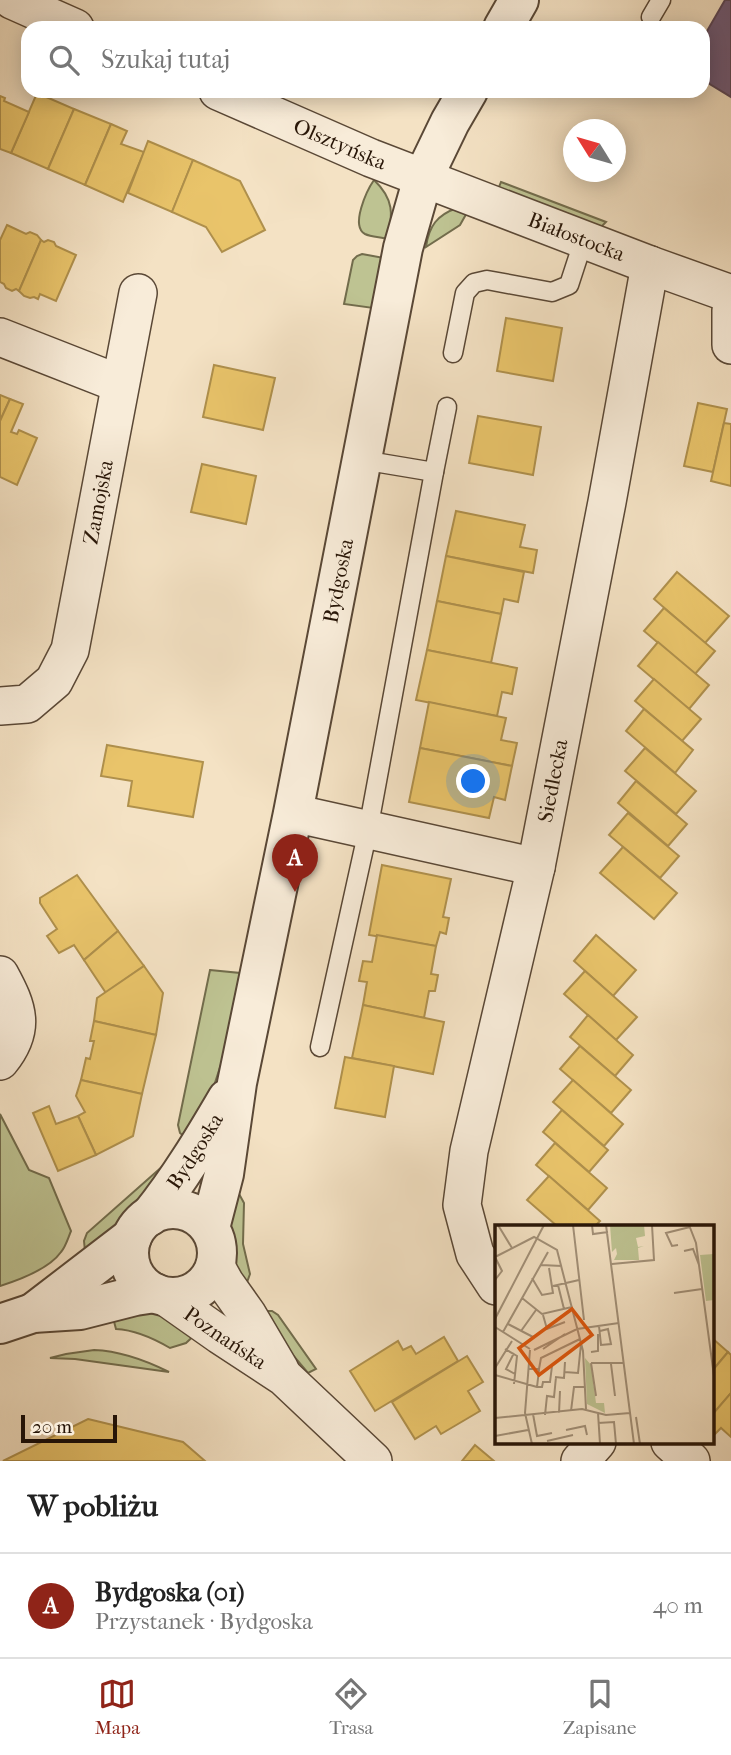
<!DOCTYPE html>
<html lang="pl">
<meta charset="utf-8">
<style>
body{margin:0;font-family:"IM FELL French Canon",serif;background:#f2f2f2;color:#222}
.compass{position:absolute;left:563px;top:119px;width:63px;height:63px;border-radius:50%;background:#fff;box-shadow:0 4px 18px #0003;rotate:307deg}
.scale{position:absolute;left:21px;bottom:18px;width:96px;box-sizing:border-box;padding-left:7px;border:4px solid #271507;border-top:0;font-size:19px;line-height:24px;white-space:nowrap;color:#271507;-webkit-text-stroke:5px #f8ecd9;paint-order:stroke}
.you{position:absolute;left:474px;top:782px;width:24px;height:24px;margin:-18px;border:5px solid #fff;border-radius:50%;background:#1a73e8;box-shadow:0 0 0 10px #1a73e833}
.badge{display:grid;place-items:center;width:46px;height:46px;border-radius:50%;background:#8f2418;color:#fff;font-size:23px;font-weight:700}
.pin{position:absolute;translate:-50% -58px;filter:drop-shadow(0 2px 4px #0008)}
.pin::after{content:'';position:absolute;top:37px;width:24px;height:21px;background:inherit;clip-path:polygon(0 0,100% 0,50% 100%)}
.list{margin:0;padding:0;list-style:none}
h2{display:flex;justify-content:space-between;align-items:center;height:91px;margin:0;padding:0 28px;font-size:30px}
h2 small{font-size:23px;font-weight:400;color:#767676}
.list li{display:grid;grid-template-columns:46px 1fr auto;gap:21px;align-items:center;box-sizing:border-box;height:105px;padding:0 28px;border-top:2px solid #e0e0e0}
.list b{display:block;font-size:26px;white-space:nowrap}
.list p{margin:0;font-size:23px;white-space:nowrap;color:#767676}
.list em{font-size:23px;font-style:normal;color:#767676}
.icon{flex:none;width:38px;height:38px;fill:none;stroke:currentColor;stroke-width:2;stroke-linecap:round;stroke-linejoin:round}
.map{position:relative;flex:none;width:731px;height:1461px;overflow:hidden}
.search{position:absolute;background:#fff;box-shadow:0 4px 18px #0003;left:21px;right:21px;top:21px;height:77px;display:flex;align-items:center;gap:18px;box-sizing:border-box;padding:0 24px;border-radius:21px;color:#767676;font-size:26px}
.sheet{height:196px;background:#fff}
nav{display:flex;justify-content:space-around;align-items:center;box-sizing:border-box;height:98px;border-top:2px solid #e0e0e0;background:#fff;font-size:19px;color:#767676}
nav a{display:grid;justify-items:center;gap:4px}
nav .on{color:#8f2418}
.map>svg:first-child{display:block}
.green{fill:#bec392;stroke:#726c4c;stroke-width:2}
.homes{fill:#e9c46a;stroke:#af904c;stroke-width:2}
.offices{fill:#6d597a;stroke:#584558;stroke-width:2}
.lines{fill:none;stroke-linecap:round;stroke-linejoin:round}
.service-casing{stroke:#5a4836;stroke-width:21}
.minor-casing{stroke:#5a4836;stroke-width:40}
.tertiary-casing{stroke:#5a4836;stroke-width:42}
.service{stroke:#f8ecd9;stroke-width:18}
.minor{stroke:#f8ecd9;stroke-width:37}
.tertiary{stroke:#f8ecd9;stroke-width:38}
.labels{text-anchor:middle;stroke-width:7;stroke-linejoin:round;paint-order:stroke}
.street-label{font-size:21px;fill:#271507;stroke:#f8ecd9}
.inset-road{fill:none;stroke:#a29078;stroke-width:2}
.view{fill:#de560c;fill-opacity:0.15;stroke:#de560c;stroke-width:3.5}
.inset-edge{fill:none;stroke:#271507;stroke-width:3.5}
</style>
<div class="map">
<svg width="731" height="1461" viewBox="0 0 731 1461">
<rect width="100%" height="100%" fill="#f4e2c4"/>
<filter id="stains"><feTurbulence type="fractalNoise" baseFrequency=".00286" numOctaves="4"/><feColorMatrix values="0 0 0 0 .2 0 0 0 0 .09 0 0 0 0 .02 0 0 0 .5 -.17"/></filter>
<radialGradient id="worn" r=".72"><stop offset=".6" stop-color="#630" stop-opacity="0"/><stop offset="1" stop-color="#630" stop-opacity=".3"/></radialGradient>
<g class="green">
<path d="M374,180C394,199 393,214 388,239C381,237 371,237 365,234C350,226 367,190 374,180Z"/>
<path d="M501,182L606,222L598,230L497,192Z"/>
<path d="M457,208L469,209L460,225L426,247C429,226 437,215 457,208Z"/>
<path d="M362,254L384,258L373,308L344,304L353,260L357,256Z"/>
<path d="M210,970L240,973L223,1058L212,1092L191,1142L180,1133L178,1125Z"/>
<path d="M0,1114L29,1170L49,1178L71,1231C68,1238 66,1246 61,1252C49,1269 19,1280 0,1286Z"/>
<path d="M164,1165L132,1221L85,1251L84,1241L87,1233Z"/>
<path d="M238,1192L244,1203L243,1244L250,1274L246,1285C241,1278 233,1269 230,1260C223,1237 232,1214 238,1192Z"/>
<path d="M149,1303L200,1330L186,1343L170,1348C153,1338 136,1330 116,1329L112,1314Z"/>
<path d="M267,1311H272L278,1315L316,1369L308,1373L259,1315Z"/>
<path d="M94,1350C121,1351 145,1360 169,1372L75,1359L50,1358L66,1354Z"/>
</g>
<g class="homes">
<path d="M37,93L74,109L48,169L11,153Z"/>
<path d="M0,96L5,98L4,101L29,112L11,153L0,149Z"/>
<path d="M74,109L111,124L85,185L48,169Z"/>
<path d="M111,124L127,131L121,144L144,152L123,202L85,185Z"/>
<path d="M148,141L193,160L172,212L128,193Z"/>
<path d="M193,160L240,181L265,230L222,252L206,227L172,212Z"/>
<path d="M7,225L26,234L30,232L37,235L41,240L19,291L16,289L12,291L6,288L4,284L0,282V240Z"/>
<path d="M41,240L44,242L48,240L54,242L56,246L76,255L56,301L40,294L38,299L34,297L30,298L24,296L19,291Z"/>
<path d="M506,318L562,328L553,381L497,371Z"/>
<path d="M214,365L275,378L263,430L203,417Z"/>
<path d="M0,395L10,399L0,421Z"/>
<path d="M10,399L23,404L11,432L17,434L19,430L37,438L17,485L0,477V421Z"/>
<path d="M698,403L727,409L713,472L684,466Z"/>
<path d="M478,416L541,427L533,475L469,463Z"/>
<path d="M724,423L731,424V486L711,481Z"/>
<path d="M202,464L256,476L246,524L191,512Z"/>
<path d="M456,511L525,525L520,547L537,550L533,573L446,556Z"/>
<path d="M446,556L524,572L518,602L504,599L501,614L437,601Z"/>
<path d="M677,572L729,616L705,643L654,599Z"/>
<path d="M437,601L501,614L491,663L427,650Z"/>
<path d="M664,608L715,651L695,674L644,631Z"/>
<path d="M658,642L709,685L689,709L638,666Z"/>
<path d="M427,650L517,668L512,694L502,692L497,716L416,700Z"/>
<path d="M654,679L701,719L682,741L635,701Z"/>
<path d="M429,702L506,718L501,740L517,743L512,766L420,748Z"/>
<path d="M644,709L693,750L675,773L626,731Z"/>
<path d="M107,745L203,762L193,817L128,806L132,781L101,776Z"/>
<path d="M420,748L512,766L505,800L494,797L489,818L409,802Z"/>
<path d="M645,748L696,791L676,814L625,771Z"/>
<path d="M636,781L687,824L668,846L618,803Z"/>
<path d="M628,813L679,856L660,878L609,835Z"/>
<path d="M623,847L677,893L654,919L600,873Z"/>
<path d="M382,865L451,879L443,917L449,918L446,934L440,932L436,946L369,935Z"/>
<path d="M77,875L118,931L84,960L74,945L59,953L47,936L57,929L40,903V898Z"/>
<path d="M118,931L144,966L106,993L84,960Z"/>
<path d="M377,935L436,946L431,974L438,975L435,991H429L424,1018L363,1005L367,982L359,981L363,961L372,962Z"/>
<path d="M596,935L636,970L613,996L574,961Z"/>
<path d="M144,966L163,993L156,1035L94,1021L97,998Z"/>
<path d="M585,971L637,1017L616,1040L564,994Z"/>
<path d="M363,1005L444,1022L433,1074L352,1058Z"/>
<path d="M588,1015L633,1055L615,1076L570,1037Z"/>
<path d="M94,1021L156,1035L142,1094L81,1080L86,1058L90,1059L94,1041H90Z"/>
<path d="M580,1046L631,1090L611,1113L560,1069Z"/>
<path d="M345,1057L394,1066L385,1117L335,1108Z"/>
<path d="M81,1080L142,1094L133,1136L96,1155L78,1116L85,1112L76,1096Z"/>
<path d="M573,1080L623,1124L604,1146L553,1102Z"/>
<path d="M49,1106L56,1124L78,1116L96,1155L58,1171L33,1113Z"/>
<path d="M562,1110L608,1150L589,1172L543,1132Z"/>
<path d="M555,1143L607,1188L588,1210L536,1165Z"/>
<path d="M549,1176L600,1221L595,1226H557L527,1200Z"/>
<path d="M444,1337L458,1361L375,1411L350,1371L398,1341L403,1350L411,1346L416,1354Z"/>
<path d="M712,1338L728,1352L712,1371Z"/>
<path d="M728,1352L731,1355V1393L712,1415V1371Z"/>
<path d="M467,1356L483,1382L468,1391L480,1411L441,1434L436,1426L415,1439L392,1402Z"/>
<path d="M731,1393V1437L721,1428L715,1434L712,1431V1415Z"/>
<path d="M88,1419L183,1442L205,1461H3Z"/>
<path d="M475,1445L494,1461H462Z"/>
</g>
<path class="offices" d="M725,0H731V97L703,80V38Z"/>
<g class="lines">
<defs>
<g id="service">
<path d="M651,17L661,0"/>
<path d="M453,353L465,293L474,283L487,280L552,292L569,285L584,239"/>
<path d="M434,472L447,407"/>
<path d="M320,1047L368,830L434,472L362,460"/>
</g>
<g id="minor">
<path d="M12,0L75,28"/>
<path id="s1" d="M218,91L371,158L650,265L731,294"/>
<path d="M731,310V345"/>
<path d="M0,337L120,384"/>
<path id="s2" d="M0,706L27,704L54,681L70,650L138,293"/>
<path d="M293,813L536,867"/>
<path d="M0,975C18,1008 26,1029 0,1061"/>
<path d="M215,1265L225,1283L247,1314L280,1370"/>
<path id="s3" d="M496,1286L475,1254L462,1205L469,1151L536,867L607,502L650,265"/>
<path id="s4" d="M166,1297L220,1335L284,1377L373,1461"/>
<path d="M670,1442L691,1461"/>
<path d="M580,1461L597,1442"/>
</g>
<g id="tertiary">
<path d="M503,28L519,0"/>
<circle cx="173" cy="1253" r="44"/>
<path id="s5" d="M150,1216C179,1180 203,1140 227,1099"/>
<path id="s6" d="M210,1228L224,1174L237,1083L293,813L403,248L423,178L450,122L468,91"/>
<path d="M33,1313L132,1237"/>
<path d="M0,1324L33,1313L80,1310L135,1296L155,1293"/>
</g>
</defs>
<use href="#service" class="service-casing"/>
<use href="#minor" class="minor-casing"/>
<use href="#tertiary" class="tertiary-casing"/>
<use href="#service" class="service"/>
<use href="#minor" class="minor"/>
<use href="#tertiary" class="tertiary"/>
</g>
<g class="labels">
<g class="street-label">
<text dy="7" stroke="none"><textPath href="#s1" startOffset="133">Olsztyńska</textPath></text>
<text dy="7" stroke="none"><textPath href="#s1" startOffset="387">Białostocka</textPath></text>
<text dy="7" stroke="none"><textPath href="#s2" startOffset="248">Zamojska</textPath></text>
<text dy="7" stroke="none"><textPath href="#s6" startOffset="660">Bydgoska</textPath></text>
<text dy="7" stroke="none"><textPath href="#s3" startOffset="523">Siedlecka</textPath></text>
<text dy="7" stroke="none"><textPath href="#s5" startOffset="79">Bydgoska</textPath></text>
<text dy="7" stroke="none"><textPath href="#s4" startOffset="72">Poznańska</textPath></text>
</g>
</g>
<g transform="translate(495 1225)">
<rect width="219" height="219" fill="#f4e2c4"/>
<path d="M115,0H149L150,11L141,13L143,22L149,21L143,23L144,35H119L122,29L121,23L117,27ZM219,29V75L211,76L205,30ZM90,133L96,140L101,178H109L110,188L92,179Z" fill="#bec392"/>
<path class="inset-road" d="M3,0L17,23M78,0L89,95M97,0L98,9L113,7M111,0L139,219M194,0L201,18L219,151M183,20L177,21L171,8L195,2M189,26L198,24L204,40M0,32L39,12L62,25L88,126L91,184M117,39L159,35L157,0M46,40L67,41M37,53L47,70L58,68L54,43M0,55L7,46L0,32M63,60L69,84M58,61L84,55M179,68L207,64M27,73L47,89L77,82M48,90L52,104L70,97M0,94L49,0M13,99L38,112L43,109M104,101L106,120L116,119L113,104L105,106M0,102L35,124M26,106L41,85M8,107L53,27M10,124L22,131L19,159M48,124L70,109M35,125L30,188L37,219M39,125L82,104L124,98M96,127L103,126V109M19,128L11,144L20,149M96,138H129M96,138L101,171M116,139L120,171M0,143L17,116M34,144H44L46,133L85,114M44,145L42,162H47L48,157H55L57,141M69,147L83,148L86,119M0,150L42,162M60,152L69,153L70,137M76,186L79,162H90M64,188L65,166M103,188L105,219M38,189L42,211L57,208M50,190L52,171L59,172L61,152M141,192L145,219M0,193L87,184L111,190L135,188M103,198L119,197L121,219M71,205L90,201L92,210M0,211L33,205M52,216L78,210"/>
<path class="view" d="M77,84L97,110L44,150L24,123Z"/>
<rect width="219" height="219" class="inset-edge"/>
</g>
<rect width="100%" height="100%" filter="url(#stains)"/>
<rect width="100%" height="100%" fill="url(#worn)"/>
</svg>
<svg class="compass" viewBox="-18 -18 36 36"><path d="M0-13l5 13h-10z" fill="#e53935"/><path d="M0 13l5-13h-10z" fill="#767676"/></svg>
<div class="scale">20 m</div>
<div class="you"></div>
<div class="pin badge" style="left:295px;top:892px">A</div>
<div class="search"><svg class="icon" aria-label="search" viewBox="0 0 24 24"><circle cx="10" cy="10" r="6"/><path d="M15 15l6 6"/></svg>Szukaj tutaj</div>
</div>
<section class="sheet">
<h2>W pobliżu<small></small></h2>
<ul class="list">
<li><span class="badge">A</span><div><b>Bydgoska (01)</b><p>Przystanek · Bydgoska</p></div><em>40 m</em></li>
</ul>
</section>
<nav>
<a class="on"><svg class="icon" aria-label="map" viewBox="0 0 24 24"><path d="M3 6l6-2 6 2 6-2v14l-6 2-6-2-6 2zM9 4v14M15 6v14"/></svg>Mapa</a>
<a><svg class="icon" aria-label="directions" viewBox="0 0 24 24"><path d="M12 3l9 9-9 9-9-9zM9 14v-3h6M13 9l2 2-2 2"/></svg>Trasa</a>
<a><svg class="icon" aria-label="saved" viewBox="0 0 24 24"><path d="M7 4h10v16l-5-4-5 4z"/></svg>Zapisane</a>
</nav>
